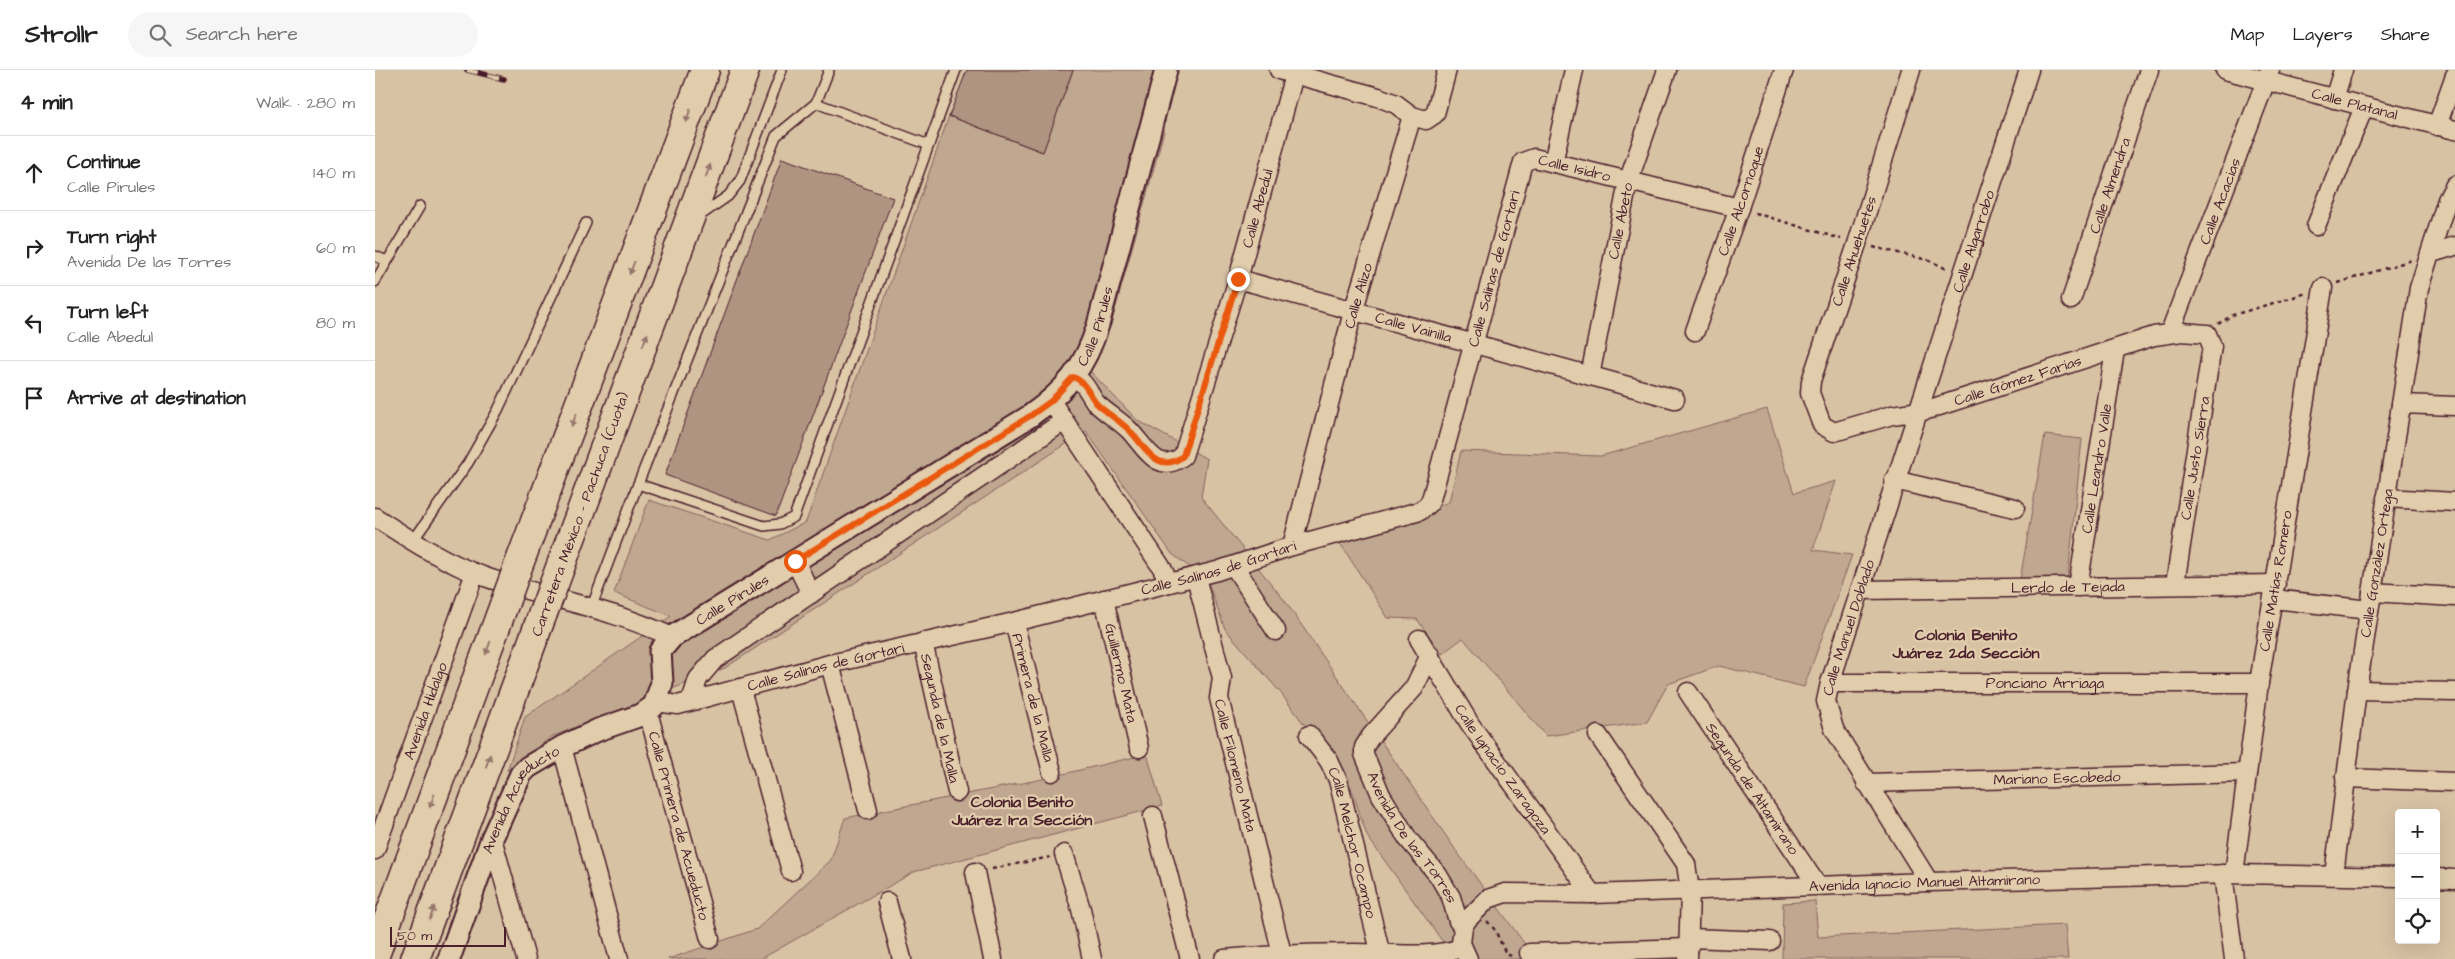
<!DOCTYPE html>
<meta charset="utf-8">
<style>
body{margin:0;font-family:"Architects Daughter",sans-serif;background:#f6f6f6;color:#222}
.controls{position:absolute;right:15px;bottom:15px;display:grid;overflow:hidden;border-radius:5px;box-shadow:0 5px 20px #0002}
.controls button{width:45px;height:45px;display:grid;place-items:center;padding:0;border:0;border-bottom:1px solid #e0e0e0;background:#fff;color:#222;font:25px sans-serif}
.scale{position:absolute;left:15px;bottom:12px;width:116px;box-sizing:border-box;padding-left:5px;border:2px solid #4a1f2b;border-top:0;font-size:14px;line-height:18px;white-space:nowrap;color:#4a1f2b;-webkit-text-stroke:4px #e1cdac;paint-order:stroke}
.stop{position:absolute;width:15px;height:15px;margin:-11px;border:4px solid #ea580c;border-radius:50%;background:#fff}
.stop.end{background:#ea580c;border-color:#fff;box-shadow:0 1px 5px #0008}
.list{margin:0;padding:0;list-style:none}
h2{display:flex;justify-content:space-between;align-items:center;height:65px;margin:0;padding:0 20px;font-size:21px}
h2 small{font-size:16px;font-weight:400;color:#767676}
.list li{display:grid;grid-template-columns:32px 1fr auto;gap:15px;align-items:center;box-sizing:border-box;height:75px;padding:0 20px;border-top:1px solid #e0e0e0}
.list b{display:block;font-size:19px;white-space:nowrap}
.list p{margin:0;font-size:16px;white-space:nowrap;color:#767676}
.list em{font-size:16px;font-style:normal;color:#767676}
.icon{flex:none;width:28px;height:28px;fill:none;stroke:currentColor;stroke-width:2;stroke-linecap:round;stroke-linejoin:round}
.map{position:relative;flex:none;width:2080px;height:889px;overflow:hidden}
header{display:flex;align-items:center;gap:30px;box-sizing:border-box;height:70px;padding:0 25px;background:#fff;border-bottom:1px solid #e0e0e0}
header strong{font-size:24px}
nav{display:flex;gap:28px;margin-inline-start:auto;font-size:18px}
.search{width:350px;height:45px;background:#f6f6f6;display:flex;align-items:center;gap:12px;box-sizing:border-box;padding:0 18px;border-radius:28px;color:#767676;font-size:19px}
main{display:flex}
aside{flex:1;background:#fff}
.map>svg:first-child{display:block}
.green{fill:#c0a790;stroke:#85635e}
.building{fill:#b09482;stroke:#4a1f2b}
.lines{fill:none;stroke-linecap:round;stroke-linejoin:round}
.service-casing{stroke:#4a1f2b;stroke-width:12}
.minor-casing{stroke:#4a1f2b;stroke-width:21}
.tertiary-casing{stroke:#4a1f2b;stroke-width:25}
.motorway-casing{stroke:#4a1f2b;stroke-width:31}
.path{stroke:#4a1f2b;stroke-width:2.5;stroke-dasharray:4 4;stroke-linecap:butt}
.service{stroke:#e1cdac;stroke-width:9}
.minor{stroke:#e1cdac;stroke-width:18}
.tertiary{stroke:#e1cdac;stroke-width:21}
.motorway{stroke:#e1cdac;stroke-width:28}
.rail-casing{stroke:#4a1f2b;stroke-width:5.5}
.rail{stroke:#e1cdac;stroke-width:4;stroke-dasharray:11;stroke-linecap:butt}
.motorway-bridge-casing{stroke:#4a1f2b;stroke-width:31;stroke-linecap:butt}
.motorway-bridge{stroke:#e1cdac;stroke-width:28}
.oneway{fill:#96766c}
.route{stroke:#ea580c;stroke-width:6}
.labels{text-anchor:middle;stroke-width:4.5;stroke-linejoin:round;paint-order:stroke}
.street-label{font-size:15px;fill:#4a1f2b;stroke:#e1cdac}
.neighbourhood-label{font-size:16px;font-weight:bold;fill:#4a1f2b;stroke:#e1cdac}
</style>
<header>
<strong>Strollr</strong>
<div class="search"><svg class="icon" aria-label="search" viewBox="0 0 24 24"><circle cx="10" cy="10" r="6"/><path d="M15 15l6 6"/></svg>Search here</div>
<nav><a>Map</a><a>Layers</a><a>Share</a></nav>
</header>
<main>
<aside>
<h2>4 min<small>Walk · 280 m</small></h2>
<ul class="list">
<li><svg class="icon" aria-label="ahead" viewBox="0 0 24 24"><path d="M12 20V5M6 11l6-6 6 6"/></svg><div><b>Continue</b><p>Calle Pirules</p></div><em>140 m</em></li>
<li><svg class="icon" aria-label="right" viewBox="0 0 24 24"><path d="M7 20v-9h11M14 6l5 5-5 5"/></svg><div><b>Turn right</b><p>Avenida De las Torres</p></div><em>60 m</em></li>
<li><svg class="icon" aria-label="left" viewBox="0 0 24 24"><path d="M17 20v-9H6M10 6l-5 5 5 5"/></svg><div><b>Turn left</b><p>Calle Abedul</p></div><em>80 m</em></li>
<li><svg class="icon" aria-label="arrive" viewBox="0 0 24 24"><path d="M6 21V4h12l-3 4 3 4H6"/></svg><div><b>Arrive at destination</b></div></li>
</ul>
</aside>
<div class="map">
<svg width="2080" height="889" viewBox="0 0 2080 889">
<rect width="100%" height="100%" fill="#d8c2a4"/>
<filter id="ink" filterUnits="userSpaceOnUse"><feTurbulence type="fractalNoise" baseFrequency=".02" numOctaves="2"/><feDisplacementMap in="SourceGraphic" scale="10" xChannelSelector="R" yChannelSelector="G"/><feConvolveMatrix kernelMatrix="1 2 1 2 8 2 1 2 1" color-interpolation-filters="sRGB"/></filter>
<g filter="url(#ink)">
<g class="green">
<path d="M698,0H796L789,61L736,255L713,299L762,350L832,389L826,427L910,531L1082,782L1161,889H1080L992,766L976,717L905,622L850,559L832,510L797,484L711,361L350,598L176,667L132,701L150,647L296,546L239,523L274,430L395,470L431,452L574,46L667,82Z"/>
<path d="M1392,339L1419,423L1461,411L1438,480L1477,485L1429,617L1344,596L1293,614L1272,652L1171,666L1088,568L1067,584L1042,549L1013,548L963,470L1074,432L1086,381L1226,386Z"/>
<path d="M1670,365L1707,369L1693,507L1645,510Z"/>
<path d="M772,684L787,736L539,802L386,889H293L382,859L456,790L470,748L663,710Z"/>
<path d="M1440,831L1443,867L1690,855L1693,889H1407L1408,833Z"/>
</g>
<g class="building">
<path d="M592,0H698L668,82L574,46Z"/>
<path d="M407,88L518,128L401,446L290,405Z"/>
</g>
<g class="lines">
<defs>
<g id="service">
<path d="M441,33L554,75"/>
<path d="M323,147L353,126L365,111L407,0"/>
<path d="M0,186L12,191"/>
<path d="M0,212L45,136"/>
<path d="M263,414L389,456L405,454L419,447L581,0"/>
<path d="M37,472L93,393L123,340L211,153"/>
<path d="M217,536L263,414L401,66L441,33L454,0"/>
</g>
<g id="minor">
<path d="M904,0L1003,27L1021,34L1037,46"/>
<path id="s1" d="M1536,0L1482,174L1436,311L1435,323L1447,355L1459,362L1517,345L1552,340L1779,266L1807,262L1832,264L1837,276L1800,514"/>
<path id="s2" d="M1850,0L2080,60"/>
<path d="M1959,29L1968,0"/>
<path d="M2062,56L2080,5"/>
<path d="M1178,93L1199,0"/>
<path d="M1941,156L1989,37"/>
<path d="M2057,183L2080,176"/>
<path id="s3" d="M863,209L1300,329"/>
<path id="s4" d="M1696,230L1774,0"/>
<path id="s5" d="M1320,261L1364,138L1409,0"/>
<path id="s6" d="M1795,262L1895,0"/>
<path id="s7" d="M1215,306L1253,112L1292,0"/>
<path id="s8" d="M699,307C710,311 714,324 721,333C731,343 744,350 754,360C770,376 782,406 808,386L863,209L919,5"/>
<path d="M676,331L787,498L794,513"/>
<path d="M2026,334L2080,336"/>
<path d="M1519,410L1640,438"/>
<path d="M2011,428L2080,432"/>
<path d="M0,447C35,470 72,494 113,508C175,529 237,539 297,567"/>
<path id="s9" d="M917,476L978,242L1037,46L1051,50L1060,44L1072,0"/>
<path d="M420,491L436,524"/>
<path d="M859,496L901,561"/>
<path id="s10" d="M821,507L847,608L844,628L907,884"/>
<path id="s11" d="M1703,517L1740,280"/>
<path id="s12" d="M1485,520L1901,514"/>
<path d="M1997,522L2080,527"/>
<path id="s13" d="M729,529L764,678"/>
<path d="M1899,529L1994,540"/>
<path id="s14" d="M639,552L677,702"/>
<path id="s15" d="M1044,569L1095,654L1217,824"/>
<path id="s16" d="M548,572L582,722"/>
<path id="s17" d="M1055,585L1039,618L996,666L989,677V684L1006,725L1033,769L1063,805L1076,827L1083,851L1088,857"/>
<path d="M455,594L493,740"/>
<path id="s18" d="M1455,613H1884"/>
<path d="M366,619L416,801"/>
<path d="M1982,620L2080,622"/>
<path id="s19" d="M1313,622L1442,815"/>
<path d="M316,631L323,609L340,589L689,351"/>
<path id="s20" d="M282,632L303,635L455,594L639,552L842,501L917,476L1045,441L1054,434L1057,426L1148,92L1159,88L1364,138"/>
<path id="s21" d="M273,642L335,869"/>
<path id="s22" d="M934,665L954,691L963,710L1006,885"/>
<path d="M1223,665L1311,794L1315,821L1313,889"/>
<path d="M187,677L244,889"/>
<path d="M1970,708L2080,712"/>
<path id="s23" d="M1491,713L1872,703"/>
<path d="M778,746L815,889"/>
<path d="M117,768L151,889"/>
<path id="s24" d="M0,780L100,503"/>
<path d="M689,784L706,839L717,889"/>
<path d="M600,802L618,889"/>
<path d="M1848,804L1859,889"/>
<path id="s25" d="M1859,804L1884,613L1948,218"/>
<path id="s26" d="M1959,805L1982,620L2044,218L2072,130L2080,115"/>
<path d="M2061,808L2080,809"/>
<path id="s27" d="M1554,812L1459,659L1451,631L1455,613L1654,0"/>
<path d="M512,832L527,889"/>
<path d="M1314,868L1395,871"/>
<path d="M1154,883L1314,878"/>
<path d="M849,889C892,885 935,883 978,883C1016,883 1051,889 1087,878"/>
<path id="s28" d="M1093,889L1086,873L1088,857L1092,850L1113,829L1130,823L1217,824L1554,812L1859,804L2024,807"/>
</g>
<g id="tertiary">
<path id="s29" d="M74,889L117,768L146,704L153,697L187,677L223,660L266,645L279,636L287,613L285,581L297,567L655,346C691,320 710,298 723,255L791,0"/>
</g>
<g id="motorway">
<path d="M141,502L330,0"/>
<path d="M179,514L370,0"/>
<path d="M0,885L130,532"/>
<path d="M40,889L168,543"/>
</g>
</defs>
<use href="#service" class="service-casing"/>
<use href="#minor" class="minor-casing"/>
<use href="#tertiary" class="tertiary-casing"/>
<use href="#motorway" class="motorway-casing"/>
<g class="path">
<path d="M1380,143L1466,169"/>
<path d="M1498,177L1553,190L1574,200"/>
<path d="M1963,213L2037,190"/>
<path d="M1843,254L1858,245L1932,223"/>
<path d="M617,799L675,787"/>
<path d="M1112,851L1120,860L1131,884L1139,887"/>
</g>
<use href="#service" class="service"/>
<use href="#minor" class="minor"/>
<use href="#tertiary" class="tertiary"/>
<use href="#motorway" class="motorway"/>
<defs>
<path id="rail" d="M92,0L129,9"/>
</defs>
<use href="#rail" class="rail-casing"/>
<use href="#rail" class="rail"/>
<defs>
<g id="motorway-bridge">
<path d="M130,532L141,502"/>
<path d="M168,543L179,514"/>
</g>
</defs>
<use href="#motorway-bridge" class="motorway-bridge-casing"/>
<use href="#motorway-bridge" class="motorway-bridge"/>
</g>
<defs><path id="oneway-solid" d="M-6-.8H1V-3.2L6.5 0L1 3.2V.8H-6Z" transform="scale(1.25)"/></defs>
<g class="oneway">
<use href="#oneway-solid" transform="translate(313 46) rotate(110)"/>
<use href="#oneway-solid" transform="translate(333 101) rotate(-70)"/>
<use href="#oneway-solid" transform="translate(257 198) rotate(111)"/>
<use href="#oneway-solid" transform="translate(270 270) rotate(-69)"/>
<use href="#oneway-solid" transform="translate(199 350) rotate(111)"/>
<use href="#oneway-solid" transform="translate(113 578) rotate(110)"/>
<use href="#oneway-solid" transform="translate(113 691) rotate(-70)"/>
<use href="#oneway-solid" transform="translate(57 731) rotate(110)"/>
<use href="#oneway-solid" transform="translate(57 843) rotate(-70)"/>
</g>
</g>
<g class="lines" filter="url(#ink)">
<path class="route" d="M420,491L655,346L676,331L698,307C710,311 714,324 721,333C731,343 744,350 754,360C770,376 782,406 808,386L863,209"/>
</g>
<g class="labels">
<g class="street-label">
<text dy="5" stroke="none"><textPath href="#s2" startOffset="134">Calle Platanal</textPath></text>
<text dy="5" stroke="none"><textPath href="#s20" startOffset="1208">Calle Isidro</textPath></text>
<text dy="5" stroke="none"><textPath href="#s4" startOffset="121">Calle Almendra</textPath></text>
<text dy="5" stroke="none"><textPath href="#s5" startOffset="138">Calle Alcornoque</textPath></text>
<text dy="5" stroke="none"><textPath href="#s6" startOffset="140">Calle Acacias</textPath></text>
<text dy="5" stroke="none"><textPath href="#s8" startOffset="405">Calle Abedul</textPath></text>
<text dy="5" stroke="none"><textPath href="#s7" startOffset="158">Calle Abeto</textPath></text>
<text dy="5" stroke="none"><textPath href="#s27" startOffset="692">Calle Algarrobo</textPath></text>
<text transform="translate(1479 181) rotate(-72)" y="5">Calle Ahuehuetes</text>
<text dy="5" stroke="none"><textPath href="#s20" startOffset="1044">Calle Salinas de Gortari</textPath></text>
<text dy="5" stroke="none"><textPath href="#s9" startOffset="259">Calle Alizo</textPath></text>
<text dy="5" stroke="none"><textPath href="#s29" startOffset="959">Calle Pirules</textPath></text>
<text dy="5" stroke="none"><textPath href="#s3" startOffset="182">Calle Vainilla</textPath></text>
<text dy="5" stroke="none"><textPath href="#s1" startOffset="578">Calle Gómez Farías</textPath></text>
<text transform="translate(1820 388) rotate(-81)" y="5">Calle Justo Sierra</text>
<text dy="5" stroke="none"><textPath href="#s11" startOffset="120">Calle Leandro Valle</textPath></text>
<text transform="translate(205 444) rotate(-70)" y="5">Carretera México - Pachuca (Cuota)</text>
<text dy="5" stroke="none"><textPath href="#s26" startOffset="315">Calle González Ortega</textPath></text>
<text dy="5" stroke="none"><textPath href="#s20" startOffset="579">Calle Salinas de Gortari</textPath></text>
<text dy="5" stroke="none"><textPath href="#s25" startOffset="296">Calle Matías Romero</textPath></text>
<text dy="5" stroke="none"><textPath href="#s12" startOffset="208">Lerdo de Tejada</textPath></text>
<text dy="5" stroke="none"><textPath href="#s29" startOffset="495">Calle Pirules</textPath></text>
<text dy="5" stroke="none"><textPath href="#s27" startOffset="286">Calle Manuel Doblado</textPath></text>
<text dy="5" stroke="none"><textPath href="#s20" startOffset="174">Calle Salinas de Gortari</textPath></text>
<text dy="5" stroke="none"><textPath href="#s13" startOffset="76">Guillermo Mata</textPath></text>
<text dy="5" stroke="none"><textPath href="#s18" startOffset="215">Ponciano Arriaga</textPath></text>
<text dy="5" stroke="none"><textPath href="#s14" startOffset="78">Primera de la Malla</textPath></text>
<text dy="5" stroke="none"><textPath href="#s24" startOffset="148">Avenida Hidalgo</textPath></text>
<text dy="5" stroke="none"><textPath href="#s16" startOffset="78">Segunda de la Malla</textPath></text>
<text dy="5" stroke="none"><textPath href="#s10" startOffset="194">Calle Filomeno Mata</textPath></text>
<text dy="5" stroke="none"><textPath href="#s15" startOffset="155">Calle Ignacio Zaragoza</textPath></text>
<text dy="5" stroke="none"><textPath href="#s23" startOffset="191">Mariano Escobedo</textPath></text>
<text dy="5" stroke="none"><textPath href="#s19" startOffset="116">Segunda de Altamirano</textPath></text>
<text dy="5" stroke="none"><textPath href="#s29" startOffset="178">Avenida Acueducto</textPath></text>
<text dy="5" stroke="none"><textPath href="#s21" startOffset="118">Calle Primera de Acueducto</textPath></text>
<text dy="5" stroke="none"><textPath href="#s17" startOffset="218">Avenida De las Torres</textPath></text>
<text dy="5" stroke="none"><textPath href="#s22" startOffset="118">Calle Melchor Ocampo</textPath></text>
<text dy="5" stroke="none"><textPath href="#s28" startOffset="509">Avenida Ignacio Manuel Altamirano</textPath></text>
</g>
<g class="neighbourhood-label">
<text x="1591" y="570">Colonia Benito<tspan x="1591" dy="18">Juárez 2da Sección</tspan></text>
<text x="647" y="737">Colonia Benito<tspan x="647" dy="18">Juárez 1ra Sección</tspan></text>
</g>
</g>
</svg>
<div class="controls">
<button>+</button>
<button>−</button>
<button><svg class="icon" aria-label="locate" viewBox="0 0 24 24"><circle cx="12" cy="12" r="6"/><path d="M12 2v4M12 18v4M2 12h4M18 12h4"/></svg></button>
</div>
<div class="scale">50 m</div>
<div class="stop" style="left:420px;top:491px"></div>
<div class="stop end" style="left:863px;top:209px"></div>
</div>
</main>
